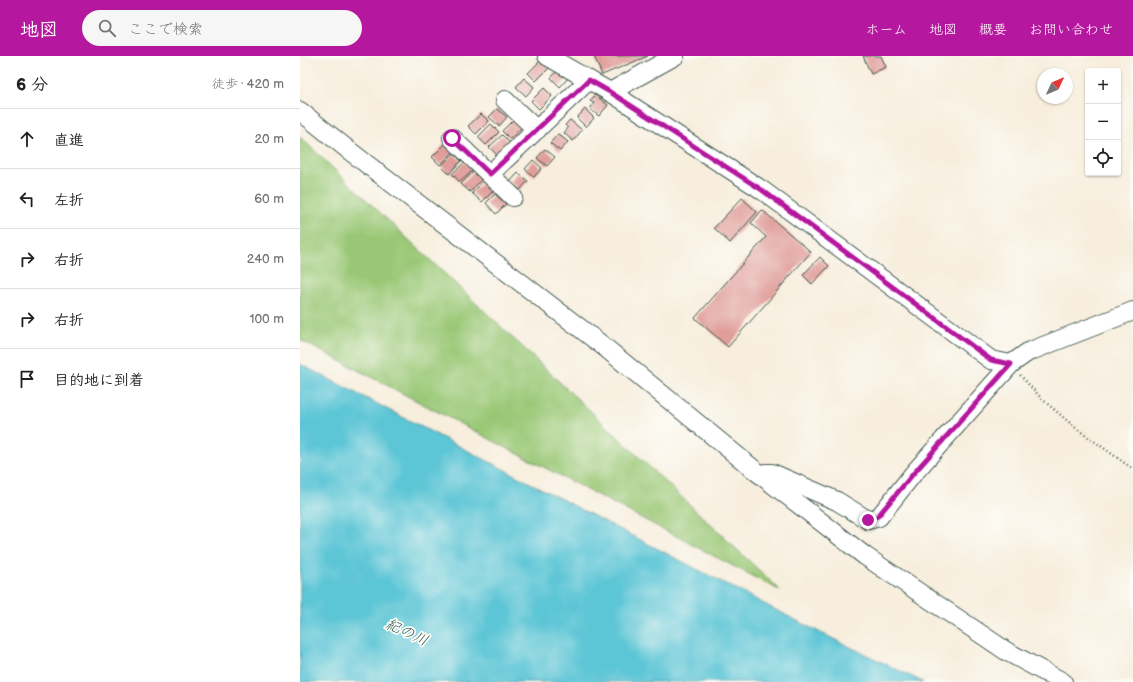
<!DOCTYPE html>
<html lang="ja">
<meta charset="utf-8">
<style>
body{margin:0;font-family:"Balsamiq Sans","Klee One",sans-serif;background:#f6f6f6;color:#202124}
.controls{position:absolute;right:12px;top:12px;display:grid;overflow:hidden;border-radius:4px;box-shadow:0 1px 3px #0004}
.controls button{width:36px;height:36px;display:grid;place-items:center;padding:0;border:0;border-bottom:1px solid #e0e0e0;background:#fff;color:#202124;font:20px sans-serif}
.compass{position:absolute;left:737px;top:12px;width:36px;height:36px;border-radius:50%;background:#fff;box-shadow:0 1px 3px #0004;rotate:46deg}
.stop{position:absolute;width:12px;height:12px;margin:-9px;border:3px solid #b5179e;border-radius:50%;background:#fff}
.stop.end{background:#b5179e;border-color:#fff;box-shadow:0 1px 4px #0008}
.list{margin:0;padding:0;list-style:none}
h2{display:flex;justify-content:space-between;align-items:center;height:52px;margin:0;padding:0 16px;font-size:17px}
h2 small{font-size:13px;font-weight:400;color:#757577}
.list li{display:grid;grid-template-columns:26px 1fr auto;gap:12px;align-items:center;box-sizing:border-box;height:60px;padding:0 16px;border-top:1px solid #e0e0e0}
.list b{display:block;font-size:15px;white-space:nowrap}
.list em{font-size:13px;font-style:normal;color:#757577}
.icon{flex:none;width:22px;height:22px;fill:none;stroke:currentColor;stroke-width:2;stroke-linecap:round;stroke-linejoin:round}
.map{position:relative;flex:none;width:833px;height:626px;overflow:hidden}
header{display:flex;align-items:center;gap:24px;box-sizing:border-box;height:56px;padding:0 20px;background:#b5179e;color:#fff}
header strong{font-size:19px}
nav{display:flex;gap:22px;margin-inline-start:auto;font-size:14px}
.search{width:280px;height:36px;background:#f6f6f6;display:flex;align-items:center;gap:10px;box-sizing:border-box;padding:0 14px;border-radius:22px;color:#757577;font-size:15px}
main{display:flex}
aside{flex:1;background:#fff}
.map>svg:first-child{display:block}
.green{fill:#99c775;stroke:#5c8254}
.water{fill:#5bc5d6;stroke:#3d8185}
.building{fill:#e09d9a}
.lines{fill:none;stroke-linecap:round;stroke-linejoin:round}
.minor-casing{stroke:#3f584d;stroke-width:20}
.path{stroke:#3f584d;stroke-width:2.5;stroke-dasharray:1 3;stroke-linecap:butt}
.minor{stroke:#fff;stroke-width:18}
.route{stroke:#b5179e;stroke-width:5}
.labels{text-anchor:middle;stroke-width:3.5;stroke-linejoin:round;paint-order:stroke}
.water-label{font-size:15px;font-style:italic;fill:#2e5f5c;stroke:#fdfcf7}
</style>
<header>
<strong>地図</strong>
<div class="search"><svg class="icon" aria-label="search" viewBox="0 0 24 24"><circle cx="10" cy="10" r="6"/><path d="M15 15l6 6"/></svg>ここで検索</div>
<nav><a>ホーム</a><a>地図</a><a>概要</a><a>お問い合わせ</a></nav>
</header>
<main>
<aside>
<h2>6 分<small>徒歩 · 420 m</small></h2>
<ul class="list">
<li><svg class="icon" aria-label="ahead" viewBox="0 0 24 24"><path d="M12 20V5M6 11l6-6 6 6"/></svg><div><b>直進</b></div><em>20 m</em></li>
<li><svg class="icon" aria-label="left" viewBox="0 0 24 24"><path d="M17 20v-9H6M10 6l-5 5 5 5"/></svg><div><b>左折</b></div><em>60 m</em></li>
<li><svg class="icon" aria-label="right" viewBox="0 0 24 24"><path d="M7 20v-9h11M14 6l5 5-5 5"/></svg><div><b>右折</b></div><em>240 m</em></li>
<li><svg class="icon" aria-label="right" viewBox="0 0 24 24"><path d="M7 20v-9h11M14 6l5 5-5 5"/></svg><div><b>右折</b></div><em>100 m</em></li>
<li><svg class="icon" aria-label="arrive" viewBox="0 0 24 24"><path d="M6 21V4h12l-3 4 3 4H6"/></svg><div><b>目的地に到着</b></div></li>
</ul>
</aside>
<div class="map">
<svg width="833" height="626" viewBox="0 0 833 626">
<rect width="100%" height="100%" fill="#fdfcf7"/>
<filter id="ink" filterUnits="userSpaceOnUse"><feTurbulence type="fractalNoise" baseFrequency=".025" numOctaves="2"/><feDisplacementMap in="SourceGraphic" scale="8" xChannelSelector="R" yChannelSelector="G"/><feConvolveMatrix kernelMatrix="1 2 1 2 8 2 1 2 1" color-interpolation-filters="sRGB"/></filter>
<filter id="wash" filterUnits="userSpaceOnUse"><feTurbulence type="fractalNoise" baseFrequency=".012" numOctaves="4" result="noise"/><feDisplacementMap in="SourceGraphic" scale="16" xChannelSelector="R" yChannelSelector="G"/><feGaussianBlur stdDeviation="0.9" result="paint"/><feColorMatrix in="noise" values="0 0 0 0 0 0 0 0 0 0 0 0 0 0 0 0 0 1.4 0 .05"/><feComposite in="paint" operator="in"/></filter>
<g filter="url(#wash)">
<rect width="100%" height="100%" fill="#f7eedd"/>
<path class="green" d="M0,81L481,535L0,284Z"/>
<path class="water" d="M0,308L511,572L623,626H0Z"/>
<g id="blocks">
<g class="building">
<path d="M294,0H348L302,19Z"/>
<path d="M563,0H581L586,11L571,18Z"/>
<path d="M241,4L249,12L236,25L228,17Z"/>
<path d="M259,13L268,22L260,31L251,22Z"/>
<path d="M224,22L234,31L226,40L216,31Z"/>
<path d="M244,32L252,40L239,53L231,45Z"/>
<path d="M295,39L308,49L299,60L290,53L294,47L290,45Z"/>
<path d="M197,53L207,61L199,70L189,61Z"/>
<path d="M285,53L294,62L286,71L277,62Z"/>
<path d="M181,58L189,65L176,78L168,70Z"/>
<path d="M215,62L223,70L210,83L202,75Z"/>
<path d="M270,64L282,74L273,85L264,77L268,72L265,69Z"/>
<path d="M191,68L199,76L186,89L178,81Z"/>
<path d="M258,78L268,86L260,95L250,87Z"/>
<path d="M202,79L210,87L197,99L189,91Z"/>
<path d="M145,88L153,96L140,109L132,101Z"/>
<path d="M245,93L255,101L247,110L237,102Z"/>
<path d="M154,97L161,105L149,118L141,110Z"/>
<path d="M233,104L242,112L234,121L225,113Z"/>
<path d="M165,106L173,114L160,126L152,118Z"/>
<path d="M174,115L182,123L170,136L161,128Z"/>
<path d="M218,117L228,125L220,134L210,126Z"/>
<path d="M184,125L194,134L182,146L172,137Z"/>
<path d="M195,138L206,148L196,158L186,147Z"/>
<path d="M442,142L457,156L430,187L414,172Z"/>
<path d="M462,154L511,196L428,291L395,262L466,181L451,167Z"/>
<path d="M520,201L529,210L512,228L503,219Z"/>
</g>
</g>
</g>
<g filter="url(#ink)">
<use href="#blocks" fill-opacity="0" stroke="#3f584d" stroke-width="1"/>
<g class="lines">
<defs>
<g id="minor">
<path d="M247,0L310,36L462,134L691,304L711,308"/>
<path d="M310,36L375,0"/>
<path d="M205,44L237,74"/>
<path d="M0,55L51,96L302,289L457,416L565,500L706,595L763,626"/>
<path d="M152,82L213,141"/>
<path d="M190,118L289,24"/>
<path d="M465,417H472L537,445L568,464L579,461L613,418L711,308L728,296L833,255"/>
</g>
</defs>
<use href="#minor" class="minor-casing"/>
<path class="path" d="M720,319L742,343L777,373L833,413"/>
<use href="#minor" class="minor"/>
</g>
</g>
<g class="lines" filter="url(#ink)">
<path class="route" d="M152,82L190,118L289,24L310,36L462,134L691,304L711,308L613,418L578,460L568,464"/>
</g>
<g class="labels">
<g class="water-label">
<text transform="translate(107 576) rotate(25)" y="5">紀の川</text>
</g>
</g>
</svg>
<div class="controls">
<button>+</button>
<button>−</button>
<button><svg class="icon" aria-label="locate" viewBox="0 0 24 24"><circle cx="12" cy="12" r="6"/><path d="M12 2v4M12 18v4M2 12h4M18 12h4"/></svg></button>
</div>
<svg class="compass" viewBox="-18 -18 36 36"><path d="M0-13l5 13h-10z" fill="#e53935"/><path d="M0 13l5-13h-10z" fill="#757577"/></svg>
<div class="stop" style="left:152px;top:82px"></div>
<div class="stop end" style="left:568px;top:464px"></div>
</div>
</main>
